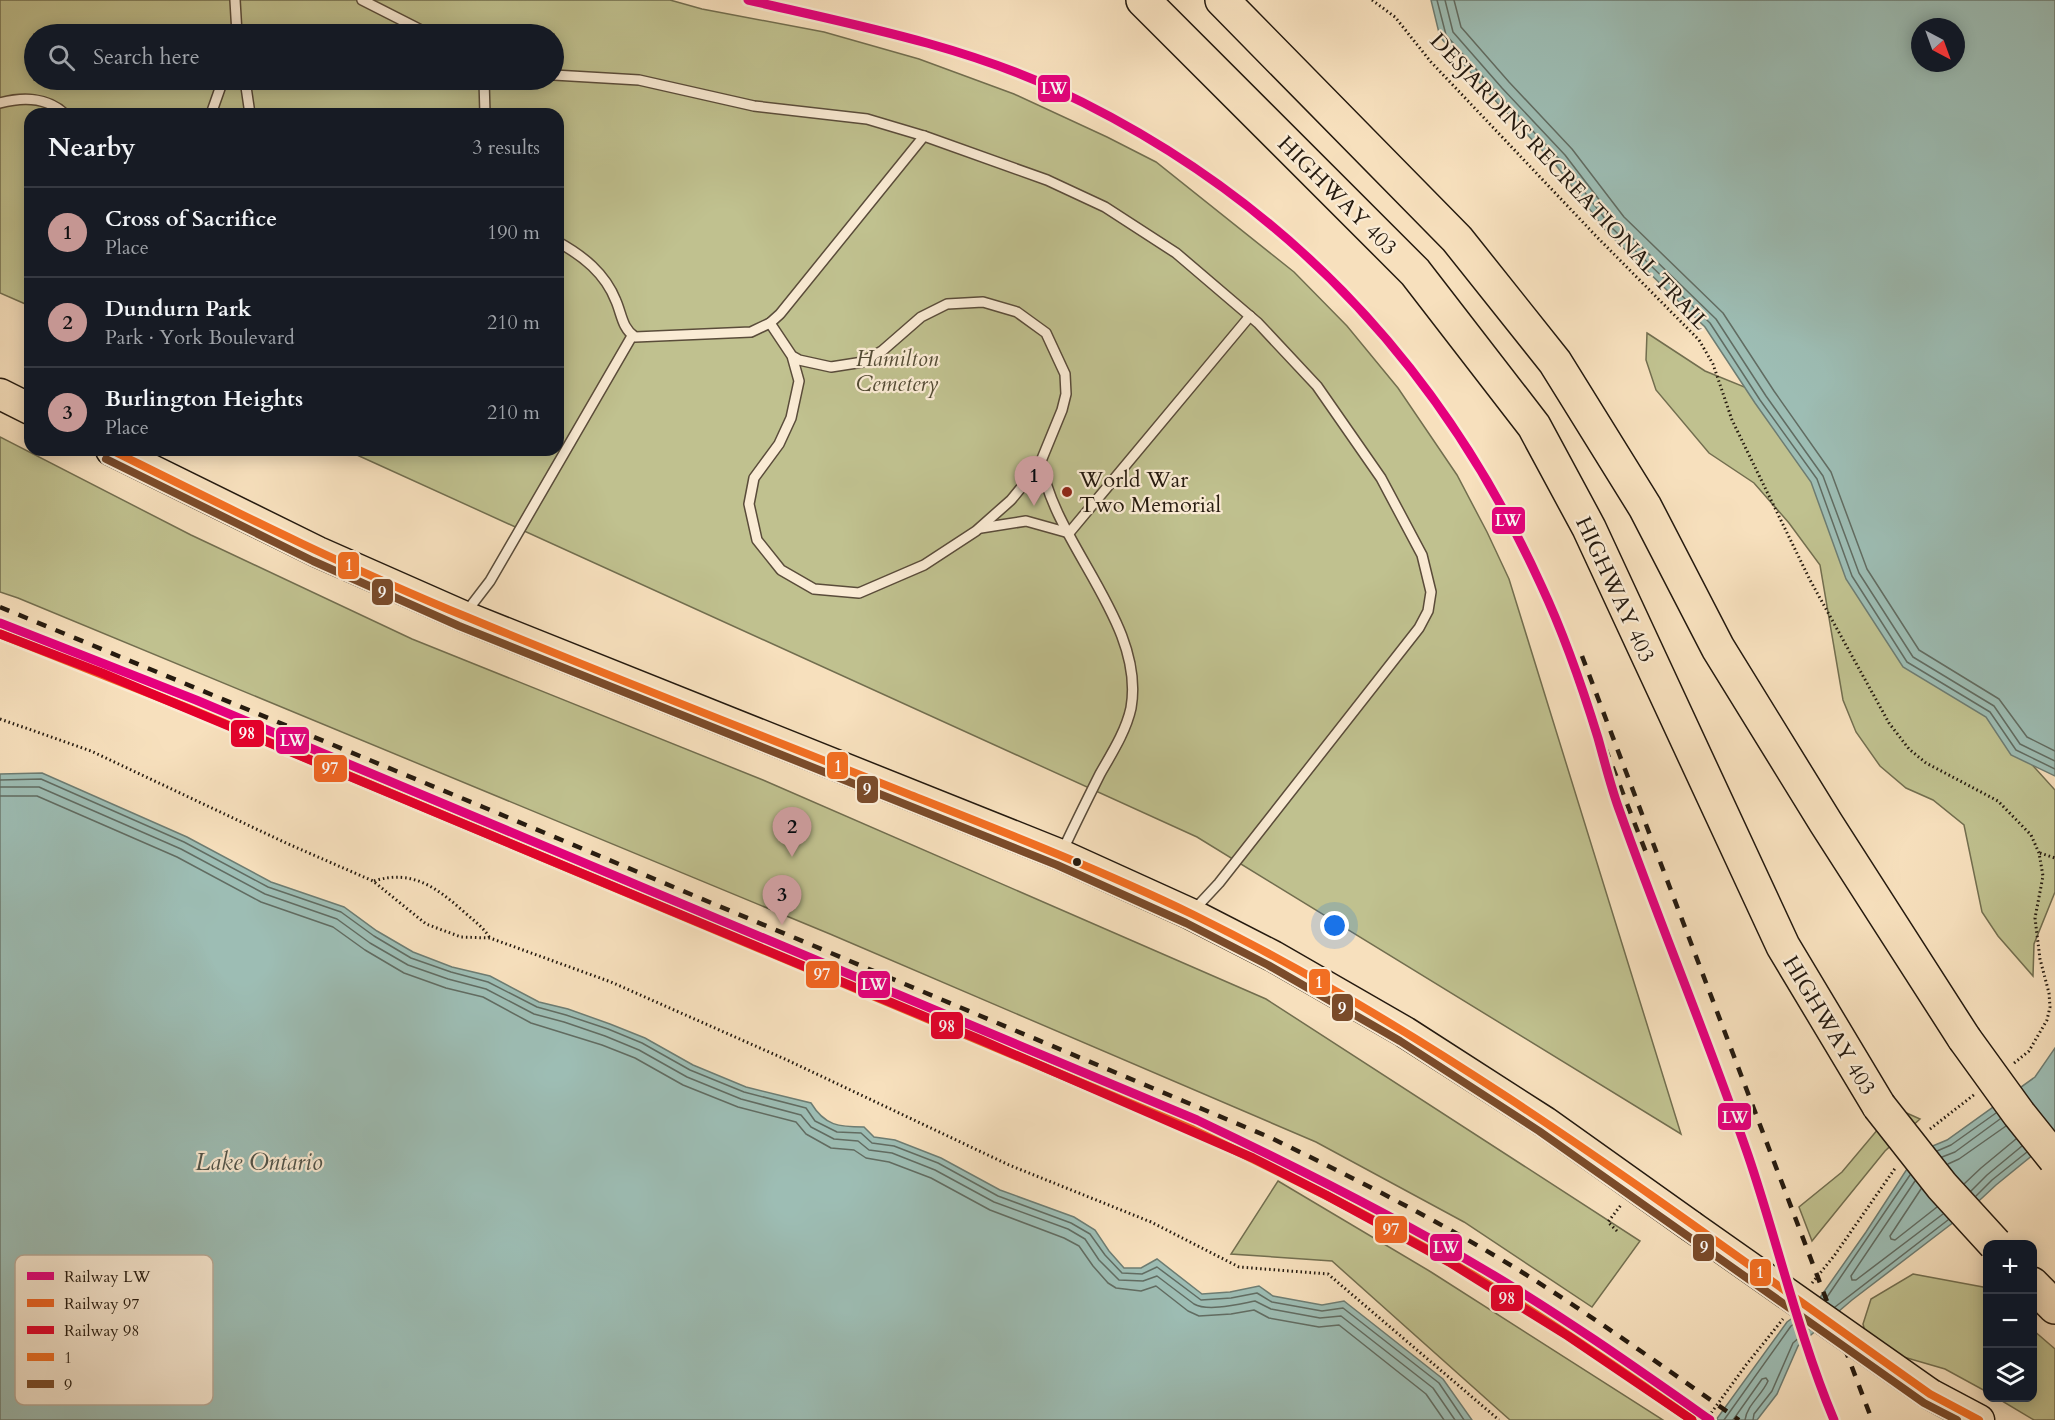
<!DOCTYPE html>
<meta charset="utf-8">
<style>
body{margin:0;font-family:Cardo,serif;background:#20242c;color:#f1f3f6}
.controls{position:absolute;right:18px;bottom:18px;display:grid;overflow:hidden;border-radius:12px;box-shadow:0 3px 15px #0003}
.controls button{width:54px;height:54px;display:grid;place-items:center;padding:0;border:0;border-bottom:2px solid #363941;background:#171b24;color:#f1f3f6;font:30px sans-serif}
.compass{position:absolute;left:1911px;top:18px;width:54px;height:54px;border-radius:50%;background:#171b24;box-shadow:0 3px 15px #0003;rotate:139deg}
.you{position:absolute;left:1335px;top:926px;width:21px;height:21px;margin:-15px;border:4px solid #fff;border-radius:50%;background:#1a73e8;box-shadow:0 0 0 9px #1a73e833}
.badge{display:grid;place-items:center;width:39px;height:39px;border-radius:50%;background:#c59692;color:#111;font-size:20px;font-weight:700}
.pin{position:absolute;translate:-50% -50px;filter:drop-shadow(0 2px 3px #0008)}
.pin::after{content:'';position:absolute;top:32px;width:21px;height:18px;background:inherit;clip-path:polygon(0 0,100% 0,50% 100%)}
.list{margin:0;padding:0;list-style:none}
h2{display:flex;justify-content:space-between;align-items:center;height:78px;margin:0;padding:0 24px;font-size:26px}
h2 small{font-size:20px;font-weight:400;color:#9ea1a6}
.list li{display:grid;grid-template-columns:39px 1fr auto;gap:18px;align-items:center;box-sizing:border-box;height:90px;padding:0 24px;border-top:2px solid #363941}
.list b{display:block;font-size:22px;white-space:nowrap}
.list p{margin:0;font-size:20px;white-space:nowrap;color:#9ea1a6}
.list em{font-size:20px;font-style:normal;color:#9ea1a6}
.icon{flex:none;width:33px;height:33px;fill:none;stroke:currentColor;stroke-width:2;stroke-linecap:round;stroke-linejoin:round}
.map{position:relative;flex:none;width:2055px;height:1420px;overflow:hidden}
.search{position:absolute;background:#171b24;box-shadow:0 3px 15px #0003;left:24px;top:24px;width:540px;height:66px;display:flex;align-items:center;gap:15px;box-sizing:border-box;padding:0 21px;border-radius:33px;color:#9ea1a6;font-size:22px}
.panel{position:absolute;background:#171b24;box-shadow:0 3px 15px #0003;left:24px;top:108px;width:540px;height:348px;border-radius:18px}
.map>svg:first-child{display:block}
.green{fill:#c0c18f;stroke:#726e4f;stroke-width:1.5;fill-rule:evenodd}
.water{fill:#9dbdb4;stroke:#6d7c72;stroke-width:1.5;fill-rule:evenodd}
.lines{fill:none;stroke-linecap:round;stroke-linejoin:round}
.shore{stroke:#616c62;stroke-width:1.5}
.service-casing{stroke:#5a4c3a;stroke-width:12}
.primary-casing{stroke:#251a0f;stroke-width:33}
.motorway-casing{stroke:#251a0f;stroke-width:36}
.path{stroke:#251a0f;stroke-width:3;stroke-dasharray:1.5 3;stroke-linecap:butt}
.service{stroke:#faebd4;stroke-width:9}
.primary{stroke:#f7e0bd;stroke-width:30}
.motorway{stroke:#f7e0bd;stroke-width:33}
.rail{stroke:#251a0f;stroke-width:4.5;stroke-dasharray:10 10;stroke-linecap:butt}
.primary-bridge-casing{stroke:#251a0f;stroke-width:33;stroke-linecap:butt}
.motorway-bridge-casing{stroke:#251a0f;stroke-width:36;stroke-linecap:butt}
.primary-bridge{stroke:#f7e0bd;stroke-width:30}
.motorway-bridge{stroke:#f7e0bd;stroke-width:33}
.bus-1-casing{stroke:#faebd4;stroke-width:12}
.bus-2-casing{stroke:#faebd4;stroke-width:12}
.bus-1{stroke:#f26f23;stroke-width:8}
.bus-2{stroke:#7a4b2a;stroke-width:8}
.rail-1-casing{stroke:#faebd4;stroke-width:14}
.rail-2-casing{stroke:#faebd4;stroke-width:14}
.rail-3-casing{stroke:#faebd4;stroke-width:14}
.rail-1{stroke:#e5007d;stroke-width:9}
.rail-2{stroke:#f26522;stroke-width:9}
.rail-3{stroke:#e4002b;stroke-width:9}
.poi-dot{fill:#8f2418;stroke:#faebd4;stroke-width:2}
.bus-dot{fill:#251a0f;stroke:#faebd4;stroke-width:2}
.labels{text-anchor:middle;stroke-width:4.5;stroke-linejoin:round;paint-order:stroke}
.street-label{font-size:22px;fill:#251a0f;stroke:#faebd4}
.park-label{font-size:22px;font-style:italic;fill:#544c35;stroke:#faebd4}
.poi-label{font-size:22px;fill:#251a0f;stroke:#faebd4;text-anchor:start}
.water-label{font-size:24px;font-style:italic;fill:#4f5349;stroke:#faebd4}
.key{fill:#faebd4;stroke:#baac99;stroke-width:1.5}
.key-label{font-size:16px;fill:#251a0f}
.line-badge{stroke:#faebd4;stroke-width:2}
.badge-label{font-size:16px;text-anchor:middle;font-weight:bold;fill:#fff}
</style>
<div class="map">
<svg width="2055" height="1420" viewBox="0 0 2055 1420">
<rect width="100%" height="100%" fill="#f7e0bd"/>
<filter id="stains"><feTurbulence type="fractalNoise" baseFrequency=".00333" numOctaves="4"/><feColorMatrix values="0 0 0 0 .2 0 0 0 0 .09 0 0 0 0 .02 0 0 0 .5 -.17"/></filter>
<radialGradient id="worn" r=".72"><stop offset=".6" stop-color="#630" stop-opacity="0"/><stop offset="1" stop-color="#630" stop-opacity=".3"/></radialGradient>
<g class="green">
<path d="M0,0H670L702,9L824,32L919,59L1014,94L1107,137L1156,162L1294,272L1347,326L1398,388L1457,475L1487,532L1509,579L1681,1134L1197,837L346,450H558V114H30V306L0,293ZM34,34H554V80H34Z"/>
<path d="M1647,333L1705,371L1752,390L1957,682L2055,790V892L2034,944L2033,976L1998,936L1982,912L1964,825L1933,800L1906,788L1880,766L1856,732L1843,700L1820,565L1789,523L1754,483L1709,453L1656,390L1646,360Z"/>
<path d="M0,437L191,535L412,639L763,780L1266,999L1640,1241L1592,1307L1464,1222L1316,1142L830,934L18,598L0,592Z"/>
<path d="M1900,1110L1920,1119L1885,1151L1812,1241L1799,1207L1842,1172L1889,1116Z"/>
<path d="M1278,1181L1431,1272L1663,1420H1510L1332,1261L1231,1254Z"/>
<path d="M1913,1274L1983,1287L1988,1291L1987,1392L1945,1369L1869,1347L1863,1324L1871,1299Z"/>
<path d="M2033,1330L2055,1349V1420H2034L1997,1398H2032Z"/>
</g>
<g class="water">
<path d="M1431,0H2055V776L2011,755L1986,717L1903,667L1846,579L1811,482L1755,403L1705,327L1607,232L1555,164L1492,97L1440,37ZM1920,27H1956V63H1920Z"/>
<path d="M42,773L187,837L271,882L344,907L377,931L413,952L452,967L490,976L539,1002L568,1009L610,1024L645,1038L693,1065L746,1087L811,1103C825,1126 839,1127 864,1127L874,1137L895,1140L941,1158L1000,1190L1074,1217L1095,1230L1109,1251L1124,1268H1141L1157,1259L1202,1294L1230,1292L1259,1286L1273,1296L1322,1305L1344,1301L1443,1379L1472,1420H0V774Z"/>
<path d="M2055,1048V1137L1996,1185L1967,1212L1852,1300L1798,1346L1777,1394L1757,1420H1716L1787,1322L1819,1299L1866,1232L1918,1152L1947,1140L2035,1077Z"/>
</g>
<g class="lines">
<g class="shore">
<path d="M1437,0L1446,35L1497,93L1560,160L1612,228L1710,323L1760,400L1817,479L1852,576L1907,662L1990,712L2016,750L2055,769"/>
<path d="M1445,0L1453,32L1502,88L1565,155L1617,223L1716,319L1766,396L1823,476L1859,573L1913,657L1994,706L2020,744L2055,761"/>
<path d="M1454,0L1461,27L1509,82L1572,149L1624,217L1723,313L1774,391L1831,472L1867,569L1919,650L1999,699L2027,737L2055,751"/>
<path d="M0,780L41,779L184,842L268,887L341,912L374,936L411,958L451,972L488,982L537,1007L566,1015L608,1029L642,1043L690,1070L744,1092L806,1108L815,1121L837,1132L861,1133L872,1143L894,1146L938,1163L998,1196L1071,1223L1090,1234L1105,1255L1122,1273L1142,1274L1157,1267L1201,1300L1231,1298L1257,1293L1272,1302L1322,1311L1343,1308L1439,1383L1464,1420"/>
<path d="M0,787H39L181,849L265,894L337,919L370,943L408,965L448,979L486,989L534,1014L564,1022L605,1036L639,1050L687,1077L741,1099L801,1115L811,1127L834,1139L858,1141L869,1150L892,1153L935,1170L994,1202L1068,1229L1085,1239L1099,1260L1119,1280L1143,1281L1157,1276L1194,1304C1208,1312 1239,1304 1255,1301L1271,1309L1320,1318L1341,1316L1433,1388L1455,1420"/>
<path d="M0,796H37L177,857L261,902L333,927L365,950L404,973L446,988L483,997L531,1023L602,1045L635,1058L683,1085L738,1107L796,1122L806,1134L831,1148L854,1150L866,1158L889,1162L931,1178L990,1210L1064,1238L1079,1246L1093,1266L1108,1283L1116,1288L1141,1291L1156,1286L1188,1311L1199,1316L1231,1314L1254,1310L1269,1318L1319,1327L1339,1325L1426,1394L1444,1420"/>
<path d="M1937,1151L1951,1145L1996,1113"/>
<path d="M1942,1157L1955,1152L2000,1119"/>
<path d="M1948,1164L1959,1159L2006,1126"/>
<path d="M1915,1181L1851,1276L1852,1280H1856L1943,1214"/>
<path d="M1964,1184L1981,1168L2016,1139"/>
<path d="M1921,1189L1890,1236L1891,1239L1895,1240L1937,1207"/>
<path d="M1971,1191L1987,1175L2022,1146"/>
<path d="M1976,1196L1992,1180L2027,1152"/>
<path d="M1825,1300L1910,1175"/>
<path d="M1835,1307L1948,1220"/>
<path d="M1724,1420L1791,1326L1798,1321"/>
<path d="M1733,1420L1762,1379L1766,1378L1768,1381C1762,1395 1747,1405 1745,1420"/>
<path d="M1753,1420L1754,1414L1772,1391L1793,1343L1809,1329"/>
</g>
<defs>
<g id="service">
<path d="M235,0L237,34"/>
<path d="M362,0L429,34"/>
<path d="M554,75L639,80L754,106L867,119L924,136L1047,180L1105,207L1176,253L1258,323L1317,386L1381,478L1422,555L1431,592L1428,611L1419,628L1219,883L1193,911"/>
<path d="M245,80L250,114"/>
<path d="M484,80L485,114"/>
<path d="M0,103C22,97 47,97 65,114"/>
<path d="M211,114L223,80"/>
<path d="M558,242C583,256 605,273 616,301C622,315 622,328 635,337L751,332L770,323L780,314L924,136"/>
<path d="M770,323L792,356L799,381L791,418L779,444L754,478L749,504L757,540L781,570L814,589L859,593L924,565L976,531L1011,500L1039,466L1062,410L1066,394L1065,374L1046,333L1017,312L983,302L947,304L921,317L882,351L863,362L831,367L799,360L792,356"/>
<path d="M1041,462C1054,544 1146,623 1131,708C1126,731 1112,753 1100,774C1087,800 1074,826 1062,852"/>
<path d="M981,528L1026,521L1069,533"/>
<path d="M1069,533L1250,316"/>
<path d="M467,611L490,581L632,336"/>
</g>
<g id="primary">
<path d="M0,394L30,409"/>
<path d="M111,450L318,552L463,616L1061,855L1191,914L1273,956L1405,1032L1545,1122L1691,1226"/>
<path d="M1930,1394L1979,1420"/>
</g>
<g id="motorway">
<path d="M1143,0L1415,272L1534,426L1589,528L1783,946L1879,1106"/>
<path d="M1222,0L1457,239L1555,362L1645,507L1718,648L1826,823L1964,1038"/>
<path d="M2032,1284L2055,1307"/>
</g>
</defs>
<use href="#service" class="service-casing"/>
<use href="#primary" class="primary-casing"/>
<use href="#motorway" class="motorway-casing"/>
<g class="path">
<path d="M1372,0L1395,17L1431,62L1596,236L1699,340L1713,364L1732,420L1810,580L1889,723L1909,749L1926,763L1998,801L2031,835L2039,853L2043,876L2035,918L2040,959L2049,993L2050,1007L2047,1020L2029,1051L2013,1064"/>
<path d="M0,719L91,751L286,843L373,881L426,924L461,937L490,938L611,982L787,1060L1009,1165L1151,1222L1239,1267L1328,1274L1499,1420"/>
<path d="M2040,853L2055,858"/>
<path d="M374,881C411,869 436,887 463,911C473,920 483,927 490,938"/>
<path d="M1930,1129L1975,1094"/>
<path d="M1617,1231L1608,1222L1621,1205"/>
<path d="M1812,1283L1834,1256L1896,1167"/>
<path d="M1706,1420L1746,1365L1783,1319"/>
</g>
<use href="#service" class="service"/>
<use href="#primary" class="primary"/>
<use href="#motorway" class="motorway"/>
<g class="rail">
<path d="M0,607L483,807L1269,1137C1356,1179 1443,1223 1525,1274C1598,1320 1668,1370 1739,1420"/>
<path d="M1569,655L1647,855"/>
<path d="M1582,656L1872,1420"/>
</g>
<defs>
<path id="primary-bridge" d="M1691,1226L1930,1394"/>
<g id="motorway-bridge">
<path d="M1964,1038L2019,1114L2055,1159"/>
<path d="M1879,1106L1942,1186L1995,1244"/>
</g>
</defs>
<use href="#primary-bridge" class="primary-bridge-casing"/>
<use href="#motorway-bridge" class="motorway-bridge-casing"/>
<use href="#primary-bridge" class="primary-bridge"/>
<use href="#motorway-bridge" class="motorway-bridge"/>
<defs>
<path id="bus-1" d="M111,450C228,508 345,567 467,617C613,678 761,735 908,794C1004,832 1101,870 1194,915C1456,1044 1692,1226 1930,1394L1979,1420"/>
<path id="bus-2" d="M106,459L313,561L459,626L1057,865L1186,923L1268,965L1400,1041L1539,1131L1924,1403L1957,1420"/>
</defs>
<use href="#bus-1" class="bus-1-casing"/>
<use href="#bus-2" class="bus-2-casing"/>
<use href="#bus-1" class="bus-1"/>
<use href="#bus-2" class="bus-2"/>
<defs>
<g id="rail-1">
<path d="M748,0C850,24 957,44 1053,88C1277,192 1439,361 1541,585C1564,634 1582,686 1598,738C1605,763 1611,788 1620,812C1661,927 1708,1039 1748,1155C1778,1243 1798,1334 1834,1420"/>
<path d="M0,623L196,700L1197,1120C1294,1166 1390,1214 1483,1269C1561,1315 1636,1368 1710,1420"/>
</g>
<path id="rail-2" d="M0,634L192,710L1193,1130C1290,1176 1387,1224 1479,1279C1552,1323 1622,1371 1692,1420"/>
<path id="rail-3" d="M0,634L102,673L981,1040L1253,1158L1326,1195L1449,1262L1568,1336L1692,1420"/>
</defs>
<use href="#rail-1" class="rail-1-casing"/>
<use href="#rail-2" class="rail-2-casing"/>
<use href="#rail-3" class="rail-3-casing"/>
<use href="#rail-1" class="rail-1"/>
<use href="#rail-2" class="rail-2"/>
<use href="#rail-3" class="rail-3"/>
</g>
<circle class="poi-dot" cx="1067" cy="492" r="6"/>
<circle class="bus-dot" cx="1077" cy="862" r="5"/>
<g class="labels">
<g class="street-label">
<text transform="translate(1570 181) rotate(47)" y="8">DESJARDINS RECREATIONAL TRAIL</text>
<text transform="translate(1338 195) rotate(45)" y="8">HIGHWAY 403</text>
<text transform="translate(1616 589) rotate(65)" y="8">HIGHWAY 403</text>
<text transform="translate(1830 1025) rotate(59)" y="8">HIGHWAY 403</text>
</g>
<g class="park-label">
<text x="897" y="366">Hamilton<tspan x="897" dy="25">Cemetery</tspan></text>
</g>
<g class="poi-label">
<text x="1079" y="487">World War<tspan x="1079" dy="25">Two Memorial</tspan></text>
</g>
<g class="water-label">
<text x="259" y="1170">Lake Ontario</text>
</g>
</g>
<rect x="15" y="1255" width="198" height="150" rx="9" class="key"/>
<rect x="27" y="1272" width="27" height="8" fill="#e5007d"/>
<rect x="27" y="1299" width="27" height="8" fill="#f26522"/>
<rect x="27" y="1326" width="27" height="8" fill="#e4002b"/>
<rect x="27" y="1353" width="27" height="8" fill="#f26f23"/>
<rect x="27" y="1380" width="27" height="8" fill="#7a4b2a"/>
<g class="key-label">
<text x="64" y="1282">Railway LW</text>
<text x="64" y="1309">Railway 97</text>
<text x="64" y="1336">Railway 98</text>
<text x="64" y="1363">1</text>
<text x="64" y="1390">9</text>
</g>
<g class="line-badge">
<rect x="1037" y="74" width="34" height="29" rx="6" fill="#e5007d"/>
<rect x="1491" y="506" width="35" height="29" rx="6" fill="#e5007d"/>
<rect x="337" y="551" width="23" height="29" rx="6" fill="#f26f23"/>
<rect x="371" y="578" width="23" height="28" rx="6" fill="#7a4b2a"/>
<rect x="230" y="719" width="35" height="29" rx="6" fill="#e4002b"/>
<rect x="275" y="726" width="35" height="29" rx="6" fill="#e5007d"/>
<rect x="826" y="751" width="23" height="29" rx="6" fill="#f26f23"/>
<rect x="313" y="754" width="35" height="29" rx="6" fill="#f26522"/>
<rect x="856" y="775" width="23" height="29" rx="6" fill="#7a4b2a"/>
<rect x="805" y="960" width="35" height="29" rx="6" fill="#f26522"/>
<rect x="1308" y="968" width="23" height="28" rx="6" fill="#f26f23"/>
<rect x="857" y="970" width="34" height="29" rx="6" fill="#e5007d"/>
<rect x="1331" y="993" width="23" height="29" rx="6" fill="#7a4b2a"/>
<rect x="930" y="1011" width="34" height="29" rx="6" fill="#e4002b"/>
<rect x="1717" y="1102" width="35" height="29" rx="6" fill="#e5007d"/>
<rect x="1374" y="1215" width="34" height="29" rx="6" fill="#f26522"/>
<rect x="1692" y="1233" width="23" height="29" rx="6" fill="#7a4b2a"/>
<rect x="1429" y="1233" width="34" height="29" rx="6" fill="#e5007d"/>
<rect x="1749" y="1258" width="23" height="29" rx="6" fill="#f26f23"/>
<rect x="1490" y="1284" width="34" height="28" rx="6" fill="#e4002b"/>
</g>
<g class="badge-label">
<text x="1054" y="94">LW</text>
<text x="1508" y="526">LW</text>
<text x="349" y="571">1</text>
<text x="382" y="598">9</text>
<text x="247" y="739">98</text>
<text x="293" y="746">LW</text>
<text x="838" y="772">1</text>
<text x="330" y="774">97</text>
<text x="867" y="795">9</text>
<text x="822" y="980">97</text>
<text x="1319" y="988">1</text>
<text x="874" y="990">LW</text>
<text x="1342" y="1014">9</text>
<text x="947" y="1032">98</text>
<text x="1735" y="1123">LW</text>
<text x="1391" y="1235">97</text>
<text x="1704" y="1253">9</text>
<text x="1446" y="1253">LW</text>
<text x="1760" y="1278">1</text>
<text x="1507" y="1304">98</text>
</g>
<rect width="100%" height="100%" filter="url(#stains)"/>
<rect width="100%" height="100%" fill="url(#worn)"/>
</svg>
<div class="controls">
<button>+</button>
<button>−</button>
<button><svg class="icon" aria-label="layers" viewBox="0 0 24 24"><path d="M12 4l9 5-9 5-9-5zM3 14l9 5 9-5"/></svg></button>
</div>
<svg class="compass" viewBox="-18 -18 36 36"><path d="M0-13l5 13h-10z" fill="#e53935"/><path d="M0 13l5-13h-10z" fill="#9ea1a6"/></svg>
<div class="you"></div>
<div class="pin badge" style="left:1034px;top:506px">1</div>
<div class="pin badge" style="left:792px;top:857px">2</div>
<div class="pin badge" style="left:782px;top:925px">3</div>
<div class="search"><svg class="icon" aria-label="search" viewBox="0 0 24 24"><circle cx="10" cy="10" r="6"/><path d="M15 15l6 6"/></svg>Search here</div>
<section class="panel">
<h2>Nearby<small>3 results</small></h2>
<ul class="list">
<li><span class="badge">1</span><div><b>Cross of Sacrifice</b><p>Place</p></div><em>190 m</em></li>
<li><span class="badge">2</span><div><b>Dundurn Park</b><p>Park · York Boulevard</p></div><em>210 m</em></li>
<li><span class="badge">3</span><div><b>Burlington Heights</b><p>Place</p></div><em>210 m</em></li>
</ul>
</section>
</div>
